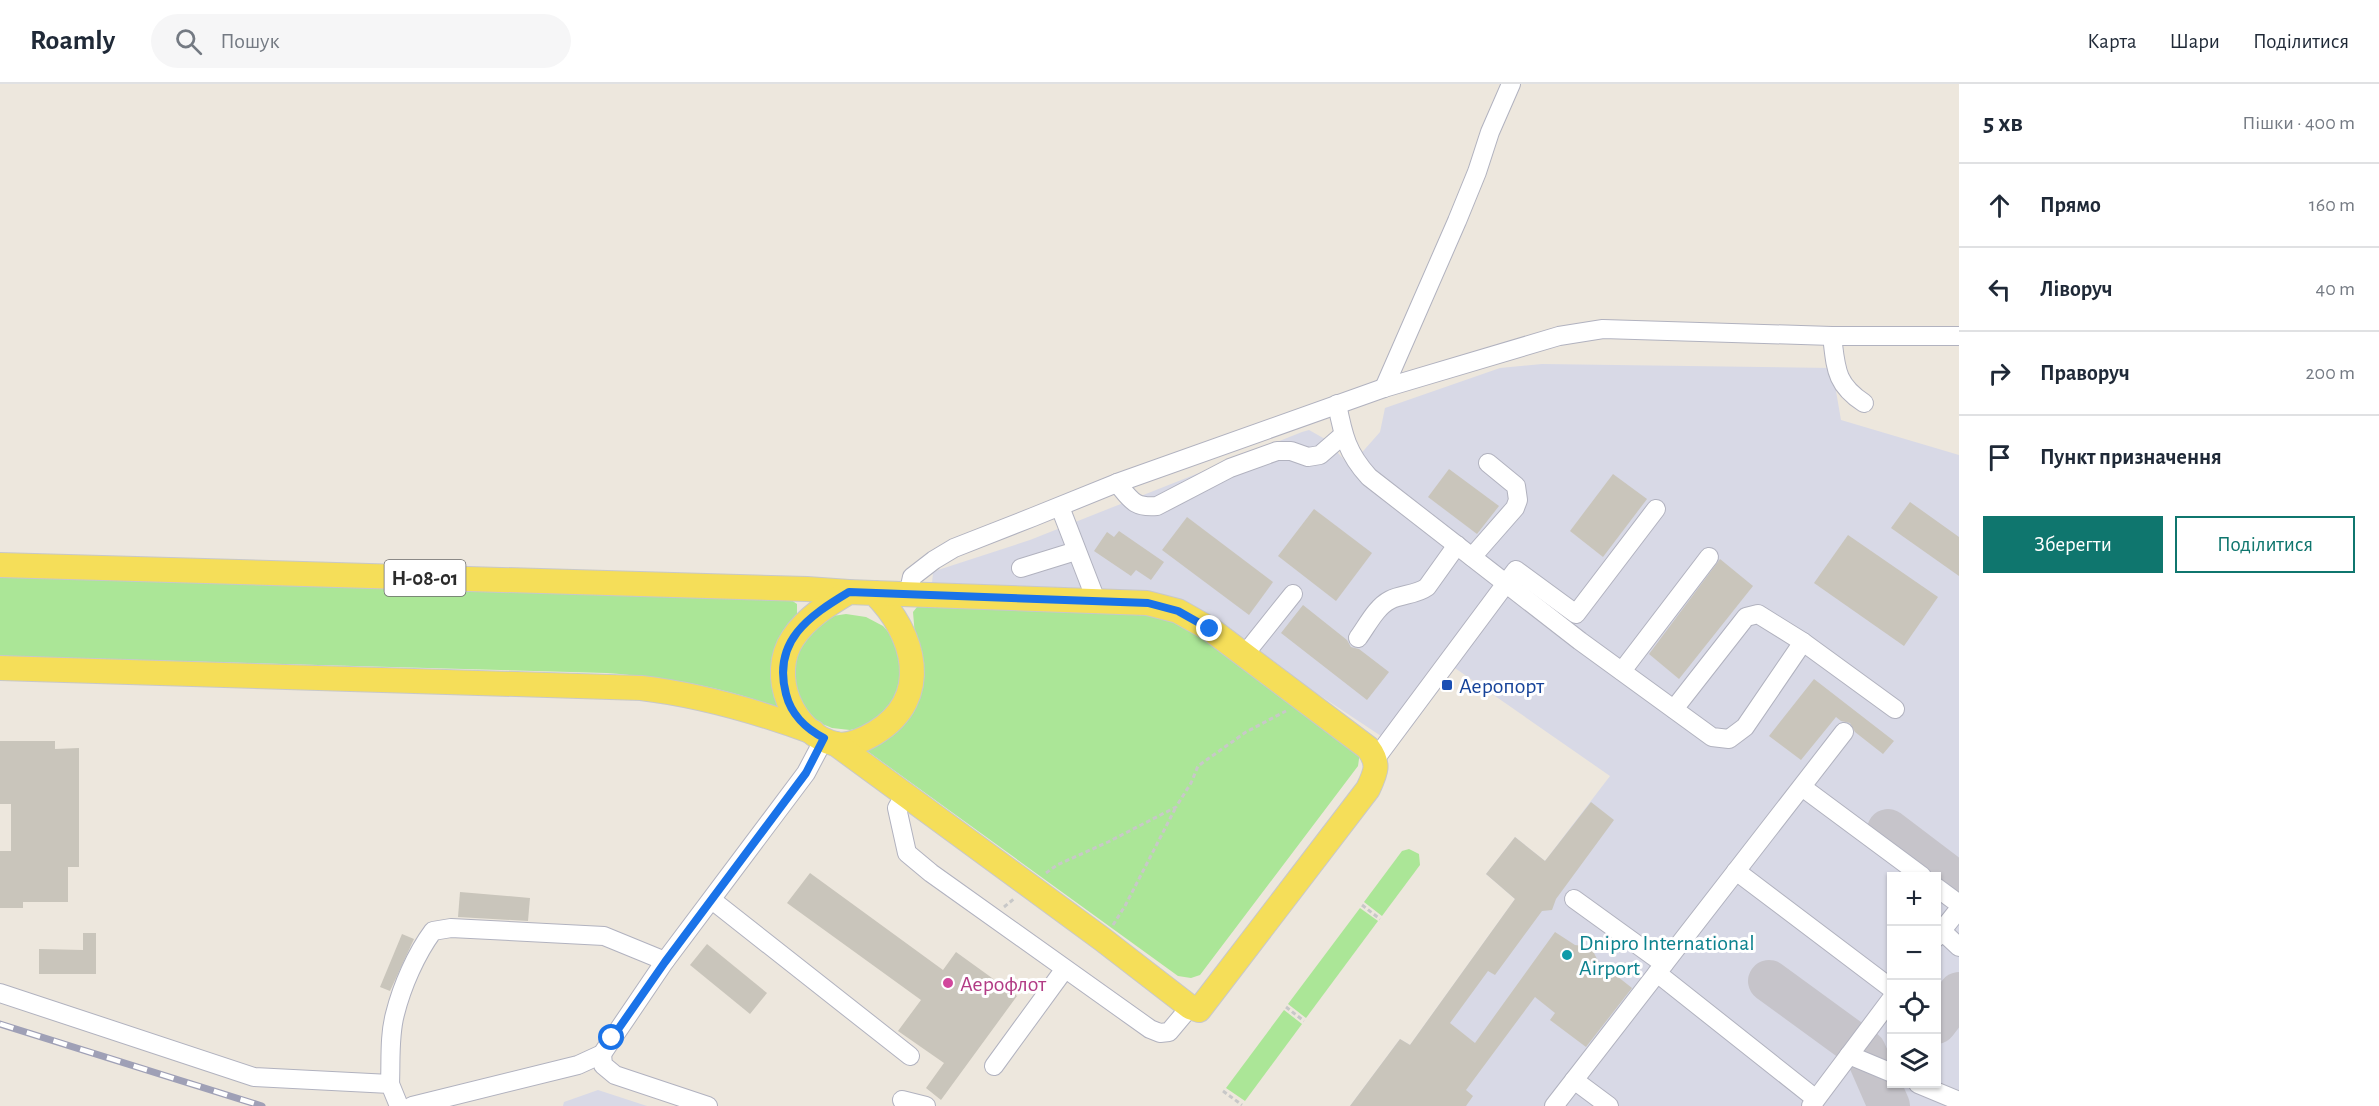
<!DOCTYPE html>
<html lang="uk">
<meta charset="utf-8">
<style>
body{margin:0;font-family:"Alegreya Sans",sans-serif;background:#f6f6f7;color:#1f2937}
.controls{position:absolute;right:18px;bottom:18px;display:grid;overflow:hidden;border-radius:0px;box-shadow:0 2px 4px #0004}
.controls button{width:54px;height:54px;display:grid;place-items:center;padding:0;border:0;border-bottom:2px solid #e0e1e3;background:#fff;color:#1f2937;font:30px sans-serif}
.stop{position:absolute;width:18px;height:18px;margin:-14px;border:4px solid #1a73e8;border-radius:50%;background:#fff}
.stop.end{background:#1a73e8;border-color:#fff;box-shadow:0 2px 6px #0008}
.list{margin:0;padding:0;list-style:none}
h2{display:flex;justify-content:space-between;align-items:center;height:78px;margin:0;padding:0 24px;font-size:26px}
h2 small{font-size:20px;font-weight:400;color:#747a83}
.list li{display:grid;grid-template-columns:39px 1fr auto;gap:18px;align-items:center;box-sizing:border-box;height:84px;padding:0 24px;border-top:2px solid #e0e1e3}
.list b{display:block;font-size:22px;white-space:nowrap}
.list em{font-size:20px;font-style:normal;color:#747a83}
.actions{display:flex;gap:12px;padding:18px 24px}
.actions a{flex:1;padding:14px 0;border:2px solid #0f766e;border-radius:0px;text-align:center;font-size:21px;color:#0f766e}
.actions .main{background:#0f766e;color:#fff}
.icon{flex:none;width:33px;height:33px;fill:none;stroke:currentColor;stroke-width:2;stroke-linecap:round;stroke-linejoin:round}
.map{position:relative;flex:none;width:1959px;height:1022px;overflow:hidden}
header{display:flex;align-items:center;gap:36px;box-sizing:border-box;height:84px;padding:0 30px;background:#fff;border-bottom:2px solid #e0e1e3}
header strong{font-size:28px}
nav{display:flex;gap:33px;margin-inline-start:auto;font-size:21px}
.search{width:420px;height:54px;background:#f6f6f7;display:flex;align-items:center;gap:15px;box-sizing:border-box;padding:0 21px;border-radius:33px;color:#747a83;font-size:22px}
main{display:flex}
aside{flex:1;background:#fff}
.map>svg:first-child{display:block}
.airport{fill:#d8d9e6;fill-rule:evenodd}
.green{fill:#abe697}
.lines{fill:none;stroke-linecap:round;stroke-linejoin:round}
.taxiway{stroke:#c6c4ca;stroke-width:42}
.building{fill:#c9c5bb}
.minor-casing{stroke:#b1b2bf;stroke-width:20}
.major-casing{stroke:#c8c8c8;stroke-width:26}
.path{stroke:#c8c8c8;stroke-width:3;stroke-dasharray:4.5 3;stroke-linecap:butt}
.minor{stroke:#fff;stroke-width:18}
.major{stroke:#f5de59;stroke-width:24}
.rail-casing{stroke:#9fa0b6;stroke-width:7}
.rail{stroke:#fff;stroke-width:4.5;stroke-dasharray:14;stroke-linecap:butt}
.route{stroke:#1a73e8;stroke-width:8}
.transit-dot{fill:#1a4fb4;stroke:#fff;stroke-width:2}
.culture-dot{fill:#0f9aa8;stroke:#fff;stroke-width:2}
.hotel-dot{fill:#d1479c;stroke:#fff;stroke-width:2}
.labels{text-anchor:middle;stroke-width:6;stroke-linejoin:round;paint-order:stroke}
.shield{fill:#fff;stroke:#6b6b6b;stroke-width:1.5}
.shield-label{font-size:21px;font-weight:bold;fill:#2b2b2b}
.transit-label{font-size:22px;fill:#164399;stroke:#fff;text-anchor:start}
.culture-label{font-size:22px;fill:#0d838f;stroke:#fff;text-anchor:start}
.hotel-label{font-size:22px;fill:#b23c85;stroke:#fff;text-anchor:start}
</style>
<header>
<strong>Roamly</strong>
<div class="search"><svg class="icon" aria-label="search" viewBox="0 0 24 24"><circle cx="10" cy="10" r="6"/><path d="M15 15l6 6"/></svg>Пошук</div>
<nav><a>Карта</a><a>Шари</a><a>Поділитися</a></nav>
</header>
<main>
<div class="map">
<svg width="1959" height="1022" viewBox="0 0 1959 1022">
<rect width="100%" height="100%" fill="#ede7dd"/>
<g class="airport">
<path d="M1542,280L1832,284L1841,336L1959,371V1022H1350L1400,955L1410,961L1515,815L1486,790L1515,753L1545,777L1610,692L1439,573L1381,652L1244,561L934,501L932,499L933,489L938,486L1030,456L1302,348L1309,346L1325,355L1350,382L1380,348L1385,324L1500,284ZM1892,792H1936V1000H1892Z"/>
<path d="M598,1006L647,1022H563L564,1018Z"/>
</g>
<g class="green">
<path d="M0,491L791,516L797,520V534L782,625C721,602 670,594 606,589L0,572Z"/>
<path d="M921,518L1182,533L1360,668L1358,682L1200,891L1191,894L1178,892L866,666L883,651L915,552L913,528Z"/>
<path d="M846,530L866,533L883,542L896,557L904,576L898,615L870,642L850,646L832,644L815,637L801,625L790,573L826,533Z"/>
<path d="M1409,765L1419,770L1420,781L1382,832L1364,818L1402,767Z"/>
<path d="M1360,824L1378,837L1306,934L1288,920Z"/>
<path d="M1284,926L1302,940L1245,1017L1226,1004Z"/>
</g>
<g class="lines">
<g class="taxiway">
<path d="M1888,746L1959,800"/>
<path d="M1769,897L1865,967L1889,1022"/>
<path d="M1936,939L1959,909"/>
</g>
</g>
<g class="building">
<path d="M1449,385L1499,422L1477,450L1428,413Z"/>
<path d="M1613,390L1647,415L1603,473L1570,447Z"/>
<path d="M1910,418L1959,453V492L1891,444Z"/>
<path d="M1314,425L1372,469L1336,517L1278,472Z"/>
<path d="M1187,433L1273,498L1249,531L1162,466Z"/>
<path d="M1119,447L1164,478L1151,496L1136,486L1131,492L1094,467L1107,448L1114,453Z"/>
<path d="M1848,451L1938,513L1904,562L1814,499Z"/>
<path d="M1720,475L1753,502L1679,595L1649,570Z"/>
<path d="M1303,521L1347,556L1351,563L1359,565L1389,588L1367,616L1281,549Z"/>
<path d="M1814,595L1894,657L1883,670L1855,648L1850,639L1841,637L1836,633L1801,676L1769,652Z"/>
<path d="M0,657H55V665L79,664V783H68V818H23V824H0V767H11V720H0Z"/>
<path d="M1591,718L1614,736L1556,815L1552,826L1542,827L1495,891L1488,887L1450,939L1475,959L1555,848L1575,861L1591,863L1598,877L1632,904L1586,963L1550,936L1555,929L1535,913L1466,1006L1473,1012L1466,1022H1350L1400,955L1410,961L1515,815L1486,790L1515,753L1545,777Z"/>
<path d="M810,789L943,886L956,868L1017,912L941,1016L926,1004L944,979L898,947L921,916L787,819Z"/>
<path d="M460,808L530,814L528,837L458,833Z"/>
<path d="M83,849H96V890H39V865L83,866Z"/>
<path d="M402,850L414,855L390,907L380,903Z"/>
<path d="M707,860L767,909L750,930L690,881Z"/>
</g>
<g class="lines">
<defs>
<g id="minor">
<path d="M1832,252C1836,284 1835,300 1864,319"/>
<path d="M1384,304L1457,137L1477,88L1490,48L1511,0"/>
<path d="M1337,320C1343,351 1347,369 1369,393L1580,557L1712,653L1729,655L1745,643L1803,558"/>
<path d="M1117,399C1131,416 1134,424 1157,422L1230,384L1277,367H1291L1308,373L1320,371L1343,351"/>
<path d="M1060,423L1096,516"/>
<path d="M1472,473L1515,424L1518,416L1516,402L1488,379"/>
<path d="M1021,484L1076,467"/>
<path d="M908,511L912,493L934,476L954,464L1033,433L1117,399L1384,304L1559,252L1603,245L1832,252H1959"/>
<path d="M1358,554C1367,542 1376,523 1390,516C1402,510 1416,511 1427,503L1457,461"/>
<path d="M1245,570L1293,510"/>
<path d="M1622,587L1709,473"/>
<path d="M1674,625L1746,533L1758,530L1803,558L1895,625"/>
<path d="M1376,674L1516,486L1576,530L1656,425"/>
<path d="M1802,703L1922,792"/>
<path d="M905,710L897,724L907,769L931,789L1150,945L1160,949L1169,948L1190,923"/>
<path d="M1736,787L1892,905"/>
<path d="M1936,803L1959,820"/>
<path d="M1574,815L1664,880"/>
<path d="M712,816L910,972"/>
<path d="M1942,847L1959,863"/>
<path d="M1936,854L1959,825"/>
<path d="M1657,889L1816,1015"/>
<path d="M0,909L254,993L390,1000L399,1022"/>
<path d="M602,970L603,981L615,991L708,1022"/>
<path d="M1849,971L1892,989"/>
<path d="M994,982L1064,886"/>
<path d="M1574,996L1609,1022"/>
<path d="M390,1000C391,977 389,952 395,930C402,902 416,870 433,847L451,844L604,852L665,877"/>
<path d="M1918,1000L1959,1017"/>
<path d="M902,1016L926,1022"/>
<path d="M412,1022L578,981L602,970L665,877L806,689L824,655"/>
<path d="M1554,1022L1844,648"/>
<path d="M1811,1022L1892,914"/>
</g>
<g id="major">
<path d="M0,481L807,505L849,508"/>
<path d="M849,508L874,509C915,549 933,614 875,649C865,655 848,663 836,660C792,650 768,591 793,554C807,533 829,520 849,508Z"/>
<path d="M0,584L641,604C701,611 756,627 813,648"/>
<path d="M836,660L1102,855L1190,923L1199,926L1368,705C1376,688 1380,680 1368,664L1210,545L1178,527L1147,519L874,509"/>
</g>
</defs>
<use href="#minor" class="minor-casing"/>
<use href="#major" class="major-casing"/>
<g class="path">
<path d="M1046,789L1057,781L1108,758L1176,723L1191,699L1198,682L1246,648L1286,627"/>
<path d="M1362,821L1380,835"/>
<path d="M1004,823L1015,814"/>
<path d="M1113,841L1125,822L1175,725"/>
<path d="M1286,923L1304,937"/>
<path d="M1223,1007L1242,1021"/>
</g>
<use href="#minor" class="minor"/>
<use href="#major" class="major"/>
<defs>
<path id="rail" d="M0,940L262,1022"/>
</defs>
<use href="#rail" class="rail-casing"/>
<use href="#rail" class="rail"/>
</g>
<g class="lines">
<path class="route" d="M612,954L665,878L806,689L824,654C806,645 791,630 786,610C772,557 809,532 849,508L1148,519L1178,527L1210,545"/>
</g>
<rect class="transit-dot" x="1441" y="595" width="12" height="12" rx="3"/>
<circle class="culture-dot" cx="1567" cy="871" r="6"/>
<circle class="hotel-dot" cx="948" cy="899" r="6"/>
<g class="labels">
<rect class="shield" x="384.5" y="476" width="81" height="36" rx="4.5"/>
<g class="shield-label">
<text x="425" y="501">Н-08-01</text>
</g>
<g class="transit-label">
<text x="1459" y="609">Аеропорт</text>
</g>
<g class="culture-label">
<text x="1579" y="866">Dnipro International<tspan x="1579" dy="25">Airport</tspan></text>
</g>
<g class="hotel-label">
<text x="960" y="907">Аерофлот</text>
</g>
</g>
</svg>
<div class="controls">
<button>+</button>
<button>−</button>
<button><svg class="icon" aria-label="locate" viewBox="0 0 24 24"><circle cx="12" cy="12" r="6"/><path d="M12 2v4M12 18v4M2 12h4M18 12h4"/></svg></button>
<button><svg class="icon" aria-label="layers" viewBox="0 0 24 24"><path d="M12 4l9 5-9 5-9-5zM3 14l9 5 9-5"/></svg></button>
</div>
<div class="stop" style="left:612px;top:954px"></div>
<div class="stop end" style="left:1210px;top:545px"></div>
</div>
<aside>
<h2>5 хв<small>Пішки · 400 m</small></h2>
<ul class="list">
<li><svg class="icon" aria-label="ahead" viewBox="0 0 24 24"><path d="M12 20V5M6 11l6-6 6 6"/></svg><div><b>Прямо</b></div><em>160 m</em></li>
<li><svg class="icon" aria-label="left" viewBox="0 0 24 24"><path d="M17 20v-9H6M10 6l-5 5 5 5"/></svg><div><b>Ліворуч</b></div><em>40 m</em></li>
<li><svg class="icon" aria-label="right" viewBox="0 0 24 24"><path d="M7 20v-9h11M14 6l5 5-5 5"/></svg><div><b>Праворуч</b></div><em>200 m</em></li>
<li><svg class="icon" aria-label="arrive" viewBox="0 0 24 24"><path d="M6 21V4h12l-3 4 3 4H6"/></svg><div><b>Пункт призначення</b></div></li>
</ul>
<div class="actions"><a class="main">Зберегти</a><a>Поділитися</a></div>
</aside>
</main>
